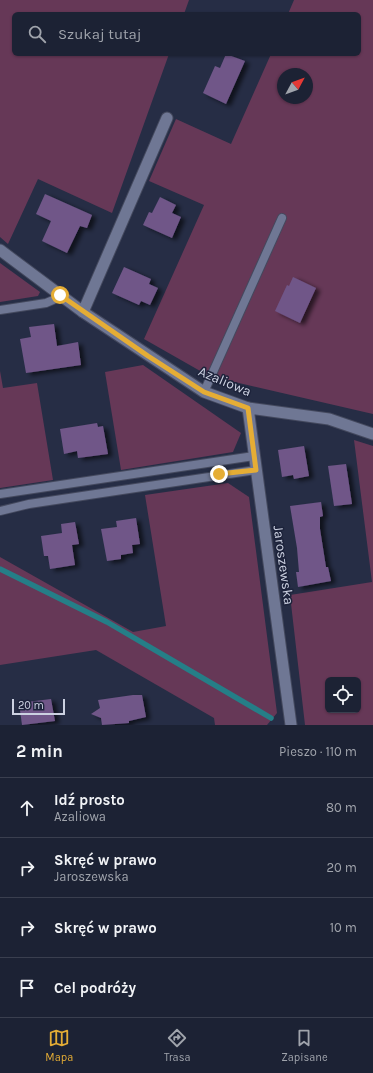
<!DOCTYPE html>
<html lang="pl">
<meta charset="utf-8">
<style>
body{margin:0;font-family:Karla,sans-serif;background:#292f40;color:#f1f3f6}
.controls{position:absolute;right:12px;bottom:12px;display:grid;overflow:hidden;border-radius:6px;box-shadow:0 1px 3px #0004}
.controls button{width:36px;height:36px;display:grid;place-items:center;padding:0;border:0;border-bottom:1px solid #3a3f4f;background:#1c2234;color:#f1f3f6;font:20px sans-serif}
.compass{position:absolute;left:277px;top:68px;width:36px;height:36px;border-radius:50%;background:#1c2234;box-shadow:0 1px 3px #0004;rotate:49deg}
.scale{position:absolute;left:12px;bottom:10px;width:53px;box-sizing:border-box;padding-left:4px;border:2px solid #ccd1e1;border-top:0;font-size:11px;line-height:14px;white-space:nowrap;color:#ccd1e1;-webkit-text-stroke:3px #1d233b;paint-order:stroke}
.stop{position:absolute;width:12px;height:12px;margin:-9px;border:3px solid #e5ad35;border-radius:50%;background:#fff}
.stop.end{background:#e5ad35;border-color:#fff;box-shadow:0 1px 4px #0008}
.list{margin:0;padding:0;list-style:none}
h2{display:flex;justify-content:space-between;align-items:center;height:52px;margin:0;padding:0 16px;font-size:17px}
h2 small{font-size:13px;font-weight:400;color:#a0a4ac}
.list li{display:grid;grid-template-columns:26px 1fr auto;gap:12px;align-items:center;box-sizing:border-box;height:60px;padding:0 16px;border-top:1px solid #3a3f4f}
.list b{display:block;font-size:15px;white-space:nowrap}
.list p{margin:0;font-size:13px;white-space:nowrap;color:#a0a4ac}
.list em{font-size:13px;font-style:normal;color:#a0a4ac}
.icon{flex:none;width:22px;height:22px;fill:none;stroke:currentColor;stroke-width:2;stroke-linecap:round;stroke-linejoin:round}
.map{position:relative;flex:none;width:373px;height:725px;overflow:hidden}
.search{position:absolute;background:#1c2234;box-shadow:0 1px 3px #0004;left:12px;right:12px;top:12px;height:44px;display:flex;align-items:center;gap:10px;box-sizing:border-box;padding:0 14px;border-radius:6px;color:#a0a4ac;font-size:15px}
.sheet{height:292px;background:#1c2234}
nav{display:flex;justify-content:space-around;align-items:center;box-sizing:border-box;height:56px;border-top:1px solid #3a3f4f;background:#1c2234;font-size:11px;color:#a0a4ac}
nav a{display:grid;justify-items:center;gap:2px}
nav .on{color:#e5ad35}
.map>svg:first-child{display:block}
.green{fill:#663857;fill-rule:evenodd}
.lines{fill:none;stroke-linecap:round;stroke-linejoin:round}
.stream{stroke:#257e87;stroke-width:5.5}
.building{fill:#6f5688;filter:url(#shadow)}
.service-casing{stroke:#44495e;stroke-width:10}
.minor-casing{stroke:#44495e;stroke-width:13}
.service{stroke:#6f7794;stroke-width:8}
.minor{stroke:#6f7794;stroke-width:11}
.route{stroke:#e5ad35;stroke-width:5}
.labels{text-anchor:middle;stroke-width:3;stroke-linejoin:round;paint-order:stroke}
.street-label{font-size:14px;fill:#ccd1e1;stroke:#1d233b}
</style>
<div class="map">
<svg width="373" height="725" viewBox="0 0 373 725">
<defs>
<filter id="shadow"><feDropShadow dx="4.5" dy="2.5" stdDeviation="2" flood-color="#0009"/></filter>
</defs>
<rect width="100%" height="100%" fill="#262d45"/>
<g class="green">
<path d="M0,0H189L184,14H14V54H169L112,213L38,179L8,244L0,237Z"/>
<path d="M294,0H373V414L209,376L144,339L204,205L149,181L176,119L231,144L271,54H359V14H288ZM283,74H307V98H283Z"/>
<path d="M0,263L40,292L38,296L0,302Z"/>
<path d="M143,365L241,433L233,452L121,470L105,372Z"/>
<path d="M0,371L3,388L37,383L53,480L0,488Z"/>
<path d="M354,440L373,446V725H305L290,595L372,582ZM328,680H358V710H328Z"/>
<path d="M228,483L249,497L277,713L267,725H215L214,718L96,650L0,665V557L133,632L166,626L145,495Z"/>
</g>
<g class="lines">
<path class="stream" d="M0,569L107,622L271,718"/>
</g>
<g class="building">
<path d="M226,54L245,61L226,104L203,93L215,66L220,68Z"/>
<path d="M45,194L92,215L87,228L80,226L67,253L42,241L51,221L36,214Z"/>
<path d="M160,197L176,205L172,213L181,217L172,238L143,225L149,212L152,213Z"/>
<path d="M124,267L151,279L149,284L158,288L150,305L141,301L139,305L112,293Z"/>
<path d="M293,277L316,288L300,323L275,311L287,285L289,286Z"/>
<path d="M54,324L57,346L78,342L81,365L26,373L20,339L31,337L29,327Z"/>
<path d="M97,423L98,427L103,426L108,454L78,458L77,451L64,454L60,429Z"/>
<path d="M304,446L309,476L294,479L293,475L282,477L278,450Z"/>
<path d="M346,464L352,504L334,506L328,466Z"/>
<path d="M321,502L323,516L320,517V529L326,567H328L331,581L298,587L296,572H299L297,548L290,506Z"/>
<path d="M136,518L140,544L132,545L133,553L121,555V559L107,561L101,529L117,527L116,521Z"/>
<path d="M75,522L79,544L72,545L75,565L50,569L48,556H44L41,536L62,533L61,524Z"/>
<path d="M133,695H142L146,717L129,721V723L102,725L101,718L91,714L100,708L98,700Z"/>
<path d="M51,699L55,721L22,725L19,703Z"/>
</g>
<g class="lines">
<defs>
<g id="service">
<path d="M0,310L46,303L53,300L60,295"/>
<path d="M204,392L282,218"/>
<path d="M0,494L254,456"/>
<path d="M0,511L29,504L256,470"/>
</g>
<g id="minor">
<path d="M0,250L83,312L204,392L248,408L329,419L373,434"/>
<path d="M83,312L167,118"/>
<path d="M248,408L291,725"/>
</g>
</defs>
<use href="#service" class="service-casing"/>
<use href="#minor" class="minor-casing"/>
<use href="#service" class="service"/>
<use href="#minor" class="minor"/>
</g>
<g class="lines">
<path class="route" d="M60,295L148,356L204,392L248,408L256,470L219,474"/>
</g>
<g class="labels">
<g class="street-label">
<text transform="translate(225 381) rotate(23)" y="5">Azaliowa</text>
<text transform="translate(284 565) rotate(82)" y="5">Jaroszewska</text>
</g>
</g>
</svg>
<div class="controls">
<button><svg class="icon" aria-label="locate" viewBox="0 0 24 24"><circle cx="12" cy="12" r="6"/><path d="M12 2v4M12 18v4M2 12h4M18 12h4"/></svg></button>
</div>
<svg class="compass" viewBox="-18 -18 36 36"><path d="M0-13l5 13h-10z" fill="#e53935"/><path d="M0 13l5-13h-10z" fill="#a0a4ac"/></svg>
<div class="scale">20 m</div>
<div class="stop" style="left:60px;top:295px"></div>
<div class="stop end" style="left:219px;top:474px"></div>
<div class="search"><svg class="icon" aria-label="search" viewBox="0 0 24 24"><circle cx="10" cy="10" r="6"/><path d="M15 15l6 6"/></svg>Szukaj tutaj</div>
</div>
<section class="sheet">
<h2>2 min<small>Pieszo · 110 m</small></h2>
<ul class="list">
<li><svg class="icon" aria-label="ahead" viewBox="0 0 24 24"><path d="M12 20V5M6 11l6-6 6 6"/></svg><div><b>Idź prosto</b><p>Azaliowa</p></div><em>80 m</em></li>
<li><svg class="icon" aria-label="right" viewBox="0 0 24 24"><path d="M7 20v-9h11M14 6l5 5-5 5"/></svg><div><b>Skręć w prawo</b><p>Jaroszewska</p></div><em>20 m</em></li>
<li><svg class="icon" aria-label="right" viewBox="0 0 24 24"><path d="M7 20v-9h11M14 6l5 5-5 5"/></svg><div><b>Skręć w prawo</b></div><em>10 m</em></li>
<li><svg class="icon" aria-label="arrive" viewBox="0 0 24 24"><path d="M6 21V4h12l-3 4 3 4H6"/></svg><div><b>Cel podróży</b></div></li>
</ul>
</section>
<nav>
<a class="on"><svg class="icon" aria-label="map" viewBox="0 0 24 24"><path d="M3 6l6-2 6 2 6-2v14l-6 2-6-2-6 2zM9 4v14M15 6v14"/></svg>Mapa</a>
<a><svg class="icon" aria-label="directions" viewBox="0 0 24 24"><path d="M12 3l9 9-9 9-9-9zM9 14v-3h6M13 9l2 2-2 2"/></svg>Trasa</a>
<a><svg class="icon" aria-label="saved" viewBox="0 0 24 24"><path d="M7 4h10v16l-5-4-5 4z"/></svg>Zapisane</a>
</nav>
